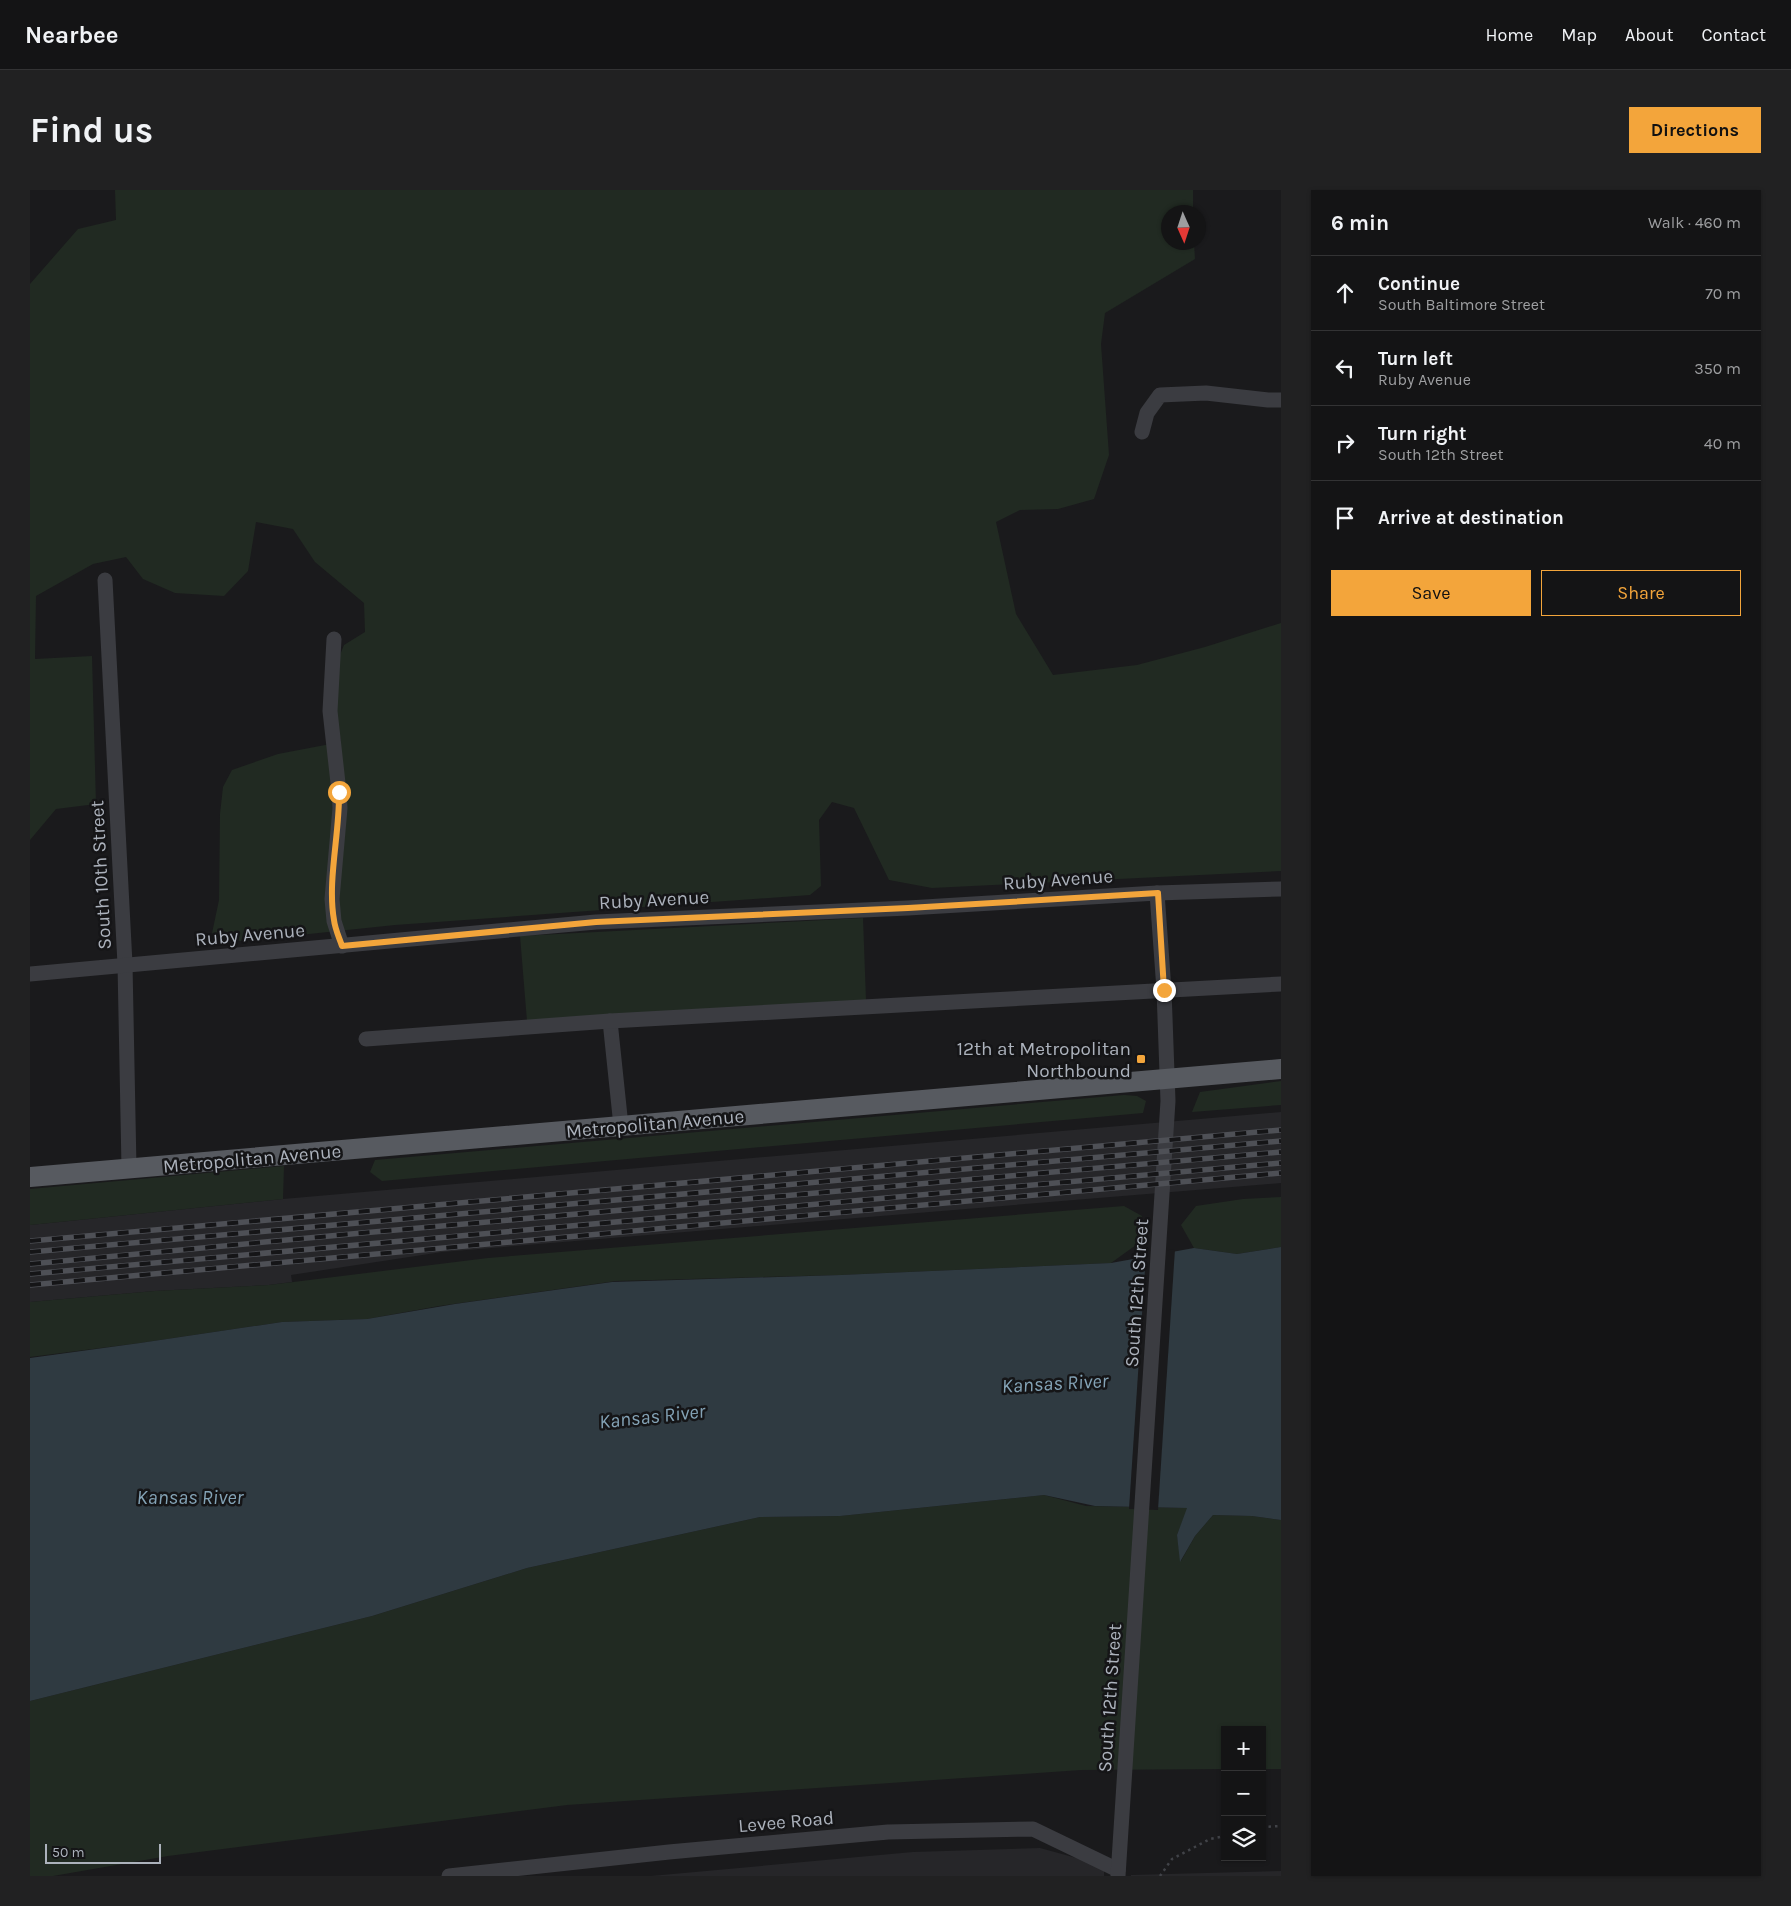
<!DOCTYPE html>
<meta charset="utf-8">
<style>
body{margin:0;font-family:Karla,sans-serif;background:#212122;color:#f1f3f6}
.controls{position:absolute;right:15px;bottom:15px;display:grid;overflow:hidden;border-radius:0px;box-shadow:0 1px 4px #0004}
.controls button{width:45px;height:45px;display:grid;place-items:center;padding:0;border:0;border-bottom:1px solid #333334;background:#141415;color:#f1f3f6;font:25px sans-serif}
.compass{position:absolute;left:1131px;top:15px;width:45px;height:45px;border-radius:50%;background:#141415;box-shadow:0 1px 4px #0004;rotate:177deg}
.scale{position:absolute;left:15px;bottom:12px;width:116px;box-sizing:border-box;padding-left:5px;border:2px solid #acb2bc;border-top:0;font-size:14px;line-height:18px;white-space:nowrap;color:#acb2bc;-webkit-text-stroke:4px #151517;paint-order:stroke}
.stop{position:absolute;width:15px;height:15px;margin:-11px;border:4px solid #f3a53b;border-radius:50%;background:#fff}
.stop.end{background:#f3a53b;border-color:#fff;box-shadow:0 1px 5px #0008}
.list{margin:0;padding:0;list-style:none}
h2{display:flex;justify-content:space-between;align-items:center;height:65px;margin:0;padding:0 20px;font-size:21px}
h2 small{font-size:16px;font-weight:400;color:#9d9ea0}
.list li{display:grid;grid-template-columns:32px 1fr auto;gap:15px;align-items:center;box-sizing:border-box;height:75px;padding:0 20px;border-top:1px solid #333334}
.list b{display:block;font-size:19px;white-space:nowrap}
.list p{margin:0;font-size:16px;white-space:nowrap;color:#9d9ea0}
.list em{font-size:16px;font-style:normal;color:#9d9ea0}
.actions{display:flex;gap:10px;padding:15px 20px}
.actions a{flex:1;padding:11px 0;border:1px solid #f3a53b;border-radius:0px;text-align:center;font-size:18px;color:#f3a53b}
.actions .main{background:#f3a53b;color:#111}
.icon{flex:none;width:28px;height:28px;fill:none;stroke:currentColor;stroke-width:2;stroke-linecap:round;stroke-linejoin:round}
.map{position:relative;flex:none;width:1251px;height:1686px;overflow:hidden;border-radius:0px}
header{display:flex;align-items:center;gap:30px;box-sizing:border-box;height:70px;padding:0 25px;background:#141415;border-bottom:1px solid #333334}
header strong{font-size:24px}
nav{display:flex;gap:28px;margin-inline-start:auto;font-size:18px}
.intro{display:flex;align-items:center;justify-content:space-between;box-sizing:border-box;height:120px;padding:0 30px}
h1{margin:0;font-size:35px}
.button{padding:12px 22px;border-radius:0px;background:#f3a53b;color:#111;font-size:18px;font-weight:700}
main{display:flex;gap:30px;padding:0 30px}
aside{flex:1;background:#141415;border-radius:0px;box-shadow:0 1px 4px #0004}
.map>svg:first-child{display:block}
.built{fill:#262629}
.green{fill:#212a22}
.water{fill:#2f3a41}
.pier{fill:#1a1a1c}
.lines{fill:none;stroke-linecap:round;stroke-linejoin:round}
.path{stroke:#414348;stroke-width:2.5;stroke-dasharray:2.5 4;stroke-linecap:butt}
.minor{stroke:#3b3c41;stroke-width:15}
.major{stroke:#575a60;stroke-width:20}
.rail-casing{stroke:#4e5056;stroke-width:5.5}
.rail{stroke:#151517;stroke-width:4;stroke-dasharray:11;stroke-linecap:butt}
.route{stroke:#f3a53b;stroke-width:6}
.poi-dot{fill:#f3a53b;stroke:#151517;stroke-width:2}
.labels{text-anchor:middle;stroke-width:5;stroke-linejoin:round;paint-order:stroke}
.street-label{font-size:19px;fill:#acb2bc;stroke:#151517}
.poi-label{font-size:19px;fill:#acb2bc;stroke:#151517;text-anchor:end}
.water-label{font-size:20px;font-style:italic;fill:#84a3b6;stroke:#151517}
</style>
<header>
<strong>Nearbee</strong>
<nav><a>Home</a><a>Map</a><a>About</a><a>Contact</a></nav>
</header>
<div class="intro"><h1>Find us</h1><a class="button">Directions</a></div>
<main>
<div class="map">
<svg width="1251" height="1686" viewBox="0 0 1251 1686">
<rect width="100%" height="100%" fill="#1a1a1c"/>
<g class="built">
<path d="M1251,922V993L412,1062L261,1085L262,1092L239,1095L125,1101L0,1112V1035L253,1009Z"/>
<path d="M1010,1658L1054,1670L1074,1680V1686H621L883,1662Z"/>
<path d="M1251,1681V1686H1101V1685Z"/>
</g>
<g class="green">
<path d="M85,0H1163V22H1138V52L1164,53L1165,69L1075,123L1071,154L1079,265L1064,309L1028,319L990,320L966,332L986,424L1023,485L1107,475L1175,457L1251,433V681L902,698L859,690L824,618L802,612L789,630L791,696L780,705L365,735L211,751L181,748L189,710L190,624L193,597L202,580L248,564L311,552L306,527L310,465L314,455L335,442L334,413L285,372L263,339L226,332L218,381L194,406L145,403L113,389L96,367L63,374L6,406L5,469L62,466L66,614L26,619L0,650V94L48,39L86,30Z"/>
<path d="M833,728L836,810L497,831L490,746Z"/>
<path d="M1251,891V915L1162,922L1170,902Z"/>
<path d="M1094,905L1107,906L1116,911L1113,923L352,991L340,982L345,970Z"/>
<path d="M254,976L253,1009L0,1035V999Z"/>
<path d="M1251,1007V1057L1207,1064L1164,1058L1151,1035L1166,1016L1213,1009Z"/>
<path d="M1094,1016L1112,1026L1106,1055L1081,1073L811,1085L586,1091L409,1116L337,1129L252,1132L110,1153L0,1167V1112L125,1101L239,1095L458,1068Z"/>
<path d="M1014,1305L1056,1316L1158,1318L1147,1345L1151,1371L1165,1346L1183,1325L1222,1326L1251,1330V1579H1232V1540H1195V1579L1051,1580L537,1615L138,1666L23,1686H0V1511L342,1426L497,1378L730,1327L810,1326Z"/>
</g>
<path class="water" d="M1251,1057V1330L1222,1326L1183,1325L1165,1346L1150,1372L1147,1345L1157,1318L1065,1316L1014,1305L810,1326L730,1327L497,1378L342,1426L0,1511V1168L110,1153L252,1132L337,1129L425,1114L582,1092L811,1085L1081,1073L1164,1058L1207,1064Z"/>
<path class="pier" d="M1145,1059L1128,1320L1099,1319L1116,1064Z"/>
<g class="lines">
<g class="path">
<path d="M1232,1637L1251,1636"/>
<path d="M1130,1686L1142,1669L1180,1649L1195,1646"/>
</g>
<g class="minor">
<path d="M1112,242L1117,223L1130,205L1176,203L1238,210H1251"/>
<path d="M75,390L95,774L99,978"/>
<path d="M304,449L300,521L309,602L310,618L302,709L304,731L312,756"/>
<path d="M0,784L566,732L878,718L1127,703L1251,699"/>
<path d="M580,831L591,936"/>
<path d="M336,849L580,831L1251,794"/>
<path d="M419,1686L639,1662L858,1642L1003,1639L1088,1680"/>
<path d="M1088,1686L1138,911L1134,800L1127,703"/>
</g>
<path class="major" d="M0,987L1251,879"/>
<defs>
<g id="rail">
<path d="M0,1051L1251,940"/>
<path d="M0,1062L1251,951"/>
<path d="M0,1074L332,1043L1251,962"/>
<path d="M0,1084L1251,973"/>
<path d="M0,1095L1251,983"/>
</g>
</defs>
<use href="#rail" class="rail-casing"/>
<use href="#rail" class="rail"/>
</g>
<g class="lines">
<path class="route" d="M309,602C310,642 297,691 304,730C305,739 309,747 312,756L566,732L878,718L1128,703L1134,800"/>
</g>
<rect class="poi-dot" x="1106" y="864" width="10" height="10" rx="2.5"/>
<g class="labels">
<g class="street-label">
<text transform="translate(70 685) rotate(-93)" y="7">South 10th Street</text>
<text transform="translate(1028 689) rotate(-4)" y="7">Ruby Avenue</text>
<text transform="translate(624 709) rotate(-3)" y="7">Ruby Avenue</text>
<text transform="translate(220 744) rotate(-5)" y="7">Ruby Avenue</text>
<text transform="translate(625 933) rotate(-5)" y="7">Metropolitan Avenue</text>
<text transform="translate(222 968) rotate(-5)" y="7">Metropolitan Avenue</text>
<text transform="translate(1106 1103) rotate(-86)" y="7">South 12th Street</text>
<text transform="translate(1079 1508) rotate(-86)" y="7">South 12th Street</text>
<text transform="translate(756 1631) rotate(-5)" y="7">Levee Road</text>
</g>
<g class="poi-label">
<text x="1101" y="865">12th at Metropolitan<tspan x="1101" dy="22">Northbound</tspan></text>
</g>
<g class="water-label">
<text transform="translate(1025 1193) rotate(-3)" y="7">Kansas River</text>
<text transform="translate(622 1226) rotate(-6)" y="7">Kansas River</text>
<text x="160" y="1314">Kansas River</text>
</g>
</g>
</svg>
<div class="controls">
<button>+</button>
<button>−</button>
<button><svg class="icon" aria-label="layers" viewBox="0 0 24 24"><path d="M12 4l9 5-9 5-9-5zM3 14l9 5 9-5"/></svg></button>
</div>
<svg class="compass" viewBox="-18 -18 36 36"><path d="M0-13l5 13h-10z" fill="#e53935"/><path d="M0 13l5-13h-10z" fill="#9d9ea0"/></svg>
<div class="scale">50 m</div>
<div class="stop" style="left:309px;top:602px"></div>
<div class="stop end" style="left:1134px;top:800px"></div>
</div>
<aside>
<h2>6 min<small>Walk · 460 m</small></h2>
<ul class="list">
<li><svg class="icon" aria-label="ahead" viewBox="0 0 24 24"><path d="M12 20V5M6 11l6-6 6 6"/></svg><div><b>Continue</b><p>South Baltimore Street</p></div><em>70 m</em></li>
<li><svg class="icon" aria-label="left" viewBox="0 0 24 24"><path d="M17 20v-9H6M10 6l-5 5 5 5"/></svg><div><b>Turn left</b><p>Ruby Avenue</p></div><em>350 m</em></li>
<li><svg class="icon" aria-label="right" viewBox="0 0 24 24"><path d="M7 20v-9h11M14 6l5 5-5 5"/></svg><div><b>Turn right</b><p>South 12th Street</p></div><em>40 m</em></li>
<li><svg class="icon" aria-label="arrive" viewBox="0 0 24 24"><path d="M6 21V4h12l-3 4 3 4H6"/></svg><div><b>Arrive at destination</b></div></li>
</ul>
<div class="actions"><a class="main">Save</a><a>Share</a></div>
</aside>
</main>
